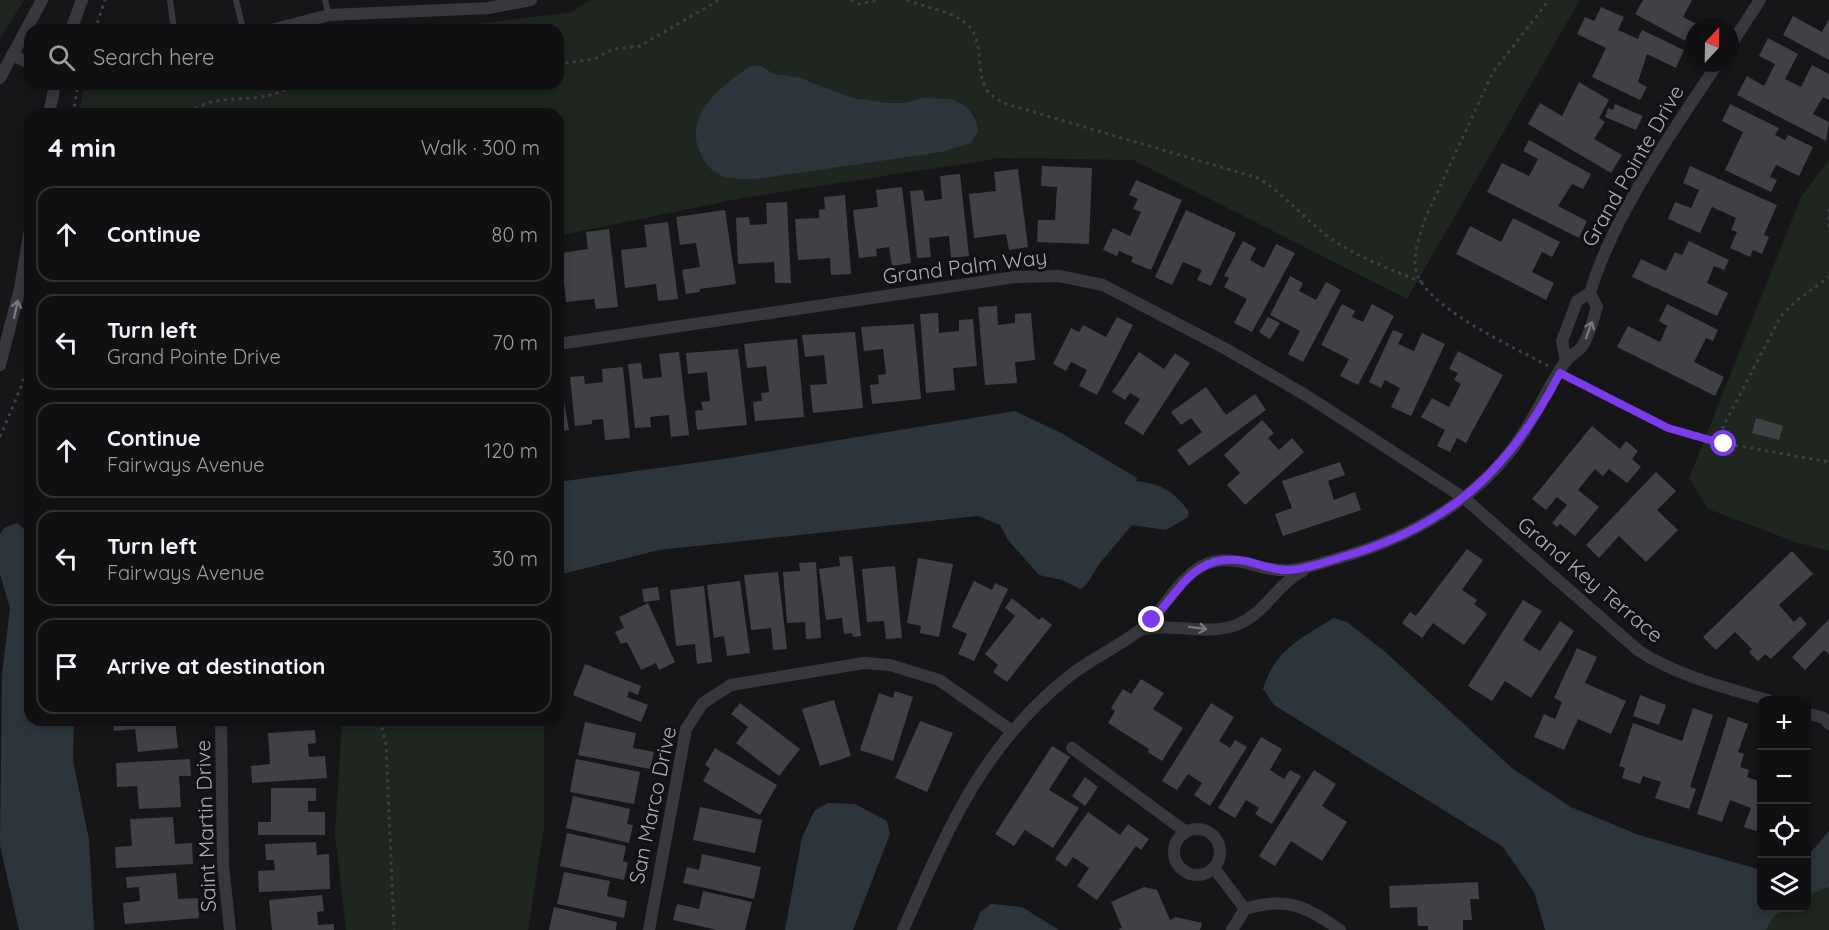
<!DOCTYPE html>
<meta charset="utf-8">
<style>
body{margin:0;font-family:Quicksand,sans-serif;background:#1e1e20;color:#f1f3f6}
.controls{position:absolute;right:18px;bottom:18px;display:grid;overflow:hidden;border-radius:12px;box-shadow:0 3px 9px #0003}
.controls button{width:54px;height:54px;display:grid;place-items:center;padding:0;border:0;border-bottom:2px solid #303032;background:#101012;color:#f1f3f6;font:30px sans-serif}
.compass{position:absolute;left:1685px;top:18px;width:54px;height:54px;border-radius:50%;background:#101012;box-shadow:0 3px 9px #0003;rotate:22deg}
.stop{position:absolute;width:18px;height:18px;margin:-14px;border:4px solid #7c3aed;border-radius:50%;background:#fff}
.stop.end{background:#7c3aed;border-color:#fff;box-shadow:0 2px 6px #0008}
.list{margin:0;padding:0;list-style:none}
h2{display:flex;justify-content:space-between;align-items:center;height:78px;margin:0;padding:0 24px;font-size:26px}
h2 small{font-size:20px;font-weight:400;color:#9c9d9f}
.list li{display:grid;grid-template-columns:39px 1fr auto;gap:18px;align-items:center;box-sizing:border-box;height:96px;margin:0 12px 12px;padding:0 12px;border:2px solid #303032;border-radius:18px}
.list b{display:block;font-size:22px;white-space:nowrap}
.list p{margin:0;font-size:20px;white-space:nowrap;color:#9c9d9f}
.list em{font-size:20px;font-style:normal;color:#9c9d9f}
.icon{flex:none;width:33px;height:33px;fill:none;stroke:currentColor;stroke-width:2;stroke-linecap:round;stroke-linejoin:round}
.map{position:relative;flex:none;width:1829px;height:930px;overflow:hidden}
.search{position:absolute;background:#101012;box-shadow:0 3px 9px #0003;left:24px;top:24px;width:540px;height:66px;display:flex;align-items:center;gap:15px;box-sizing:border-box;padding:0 21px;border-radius:18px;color:#9c9d9f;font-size:22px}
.panel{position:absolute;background:#101012;box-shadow:0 3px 9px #0003;left:24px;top:108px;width:540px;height:618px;border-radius:18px}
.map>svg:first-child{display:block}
.green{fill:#1e261f}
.water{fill:#2c353c}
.building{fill:#404145}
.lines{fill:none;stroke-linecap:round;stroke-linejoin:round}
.path{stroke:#3d3f44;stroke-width:3;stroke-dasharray:3 4.5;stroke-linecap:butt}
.service{stroke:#37383d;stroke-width:6}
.minor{stroke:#37383d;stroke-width:12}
.oneway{stroke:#757881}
.route{stroke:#7c3aed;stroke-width:8}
.labels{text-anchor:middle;stroke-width:6;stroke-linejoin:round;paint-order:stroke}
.street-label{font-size:21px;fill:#a8adb8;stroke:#111113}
</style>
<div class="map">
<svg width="1829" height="930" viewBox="0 0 1829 930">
<rect width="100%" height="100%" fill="#161618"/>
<g class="green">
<path d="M0,0H24L0,39Z"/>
<path d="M591,0H1580L1407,299L1133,160L1001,158L742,198L558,236V114H79L85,84H558V30H419L569,13Z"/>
<path d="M1829,159V551L1795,542L1708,509L1689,478L1801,197Z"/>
<path d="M342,720H544V828L528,930H346L335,834Z"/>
<path d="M1829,857V930H1694L1762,908H1806L1807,870Z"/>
</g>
<g class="water">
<path d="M750,66H761L774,74L800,78L853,98L887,103H904L923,98L952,99L967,107L976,120L978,132L971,143L941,152L764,178C734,180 711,182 699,150C694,139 695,126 701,114C711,93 731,80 750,66Z"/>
<path d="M1015,411L1063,434L1137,478L1136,481C1161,484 1174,491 1189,512L1188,517L1166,530L1132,525L1100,563L1086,585L1080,589L1062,580L1039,575L1008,540L1000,525L978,516L659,550L558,575V482L730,458Z"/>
<path d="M17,523L30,534V720H74L73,760L89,840L94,930H19L0,845L2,674L10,608L0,574V534L4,528Z"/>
<path d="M1334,618L1347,622L1383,650L1513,769L1571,807L1639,835L1761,870L1762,908H1787L1774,916L1766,930H1545L1534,892L1503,847L1274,705L1263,689C1275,650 1301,638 1334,618Z"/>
<path d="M828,803L855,804L887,821L890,834L853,930H785L802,837L815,810Z"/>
<path d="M1829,831V887L1807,895V857Z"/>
<path d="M991,904L1022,907L1059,930H973L981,911Z"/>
</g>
<g class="building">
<path d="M1643,0H1692L1683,17L1702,27H1694L1691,44L1635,14Z"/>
<path d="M1601,7L1624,17L1618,30L1638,39L1642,30L1684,50L1676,68L1647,54L1638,82L1647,87L1640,100L1592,77L1606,48L1577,34L1585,17L1594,21Z"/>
<path d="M1793,16L1822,32L1829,19V60L1783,35Z"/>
<path d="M1768,38L1798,54L1785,79L1801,87L1812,65L1829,74V100L1823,97L1813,114L1829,122L1826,141L1737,95L1747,76L1764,86L1775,64L1759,56Z"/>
<path d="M1579,82L1609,100L1599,118L1605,122L1594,139L1622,155L1611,173L1528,124L1540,103L1562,116Z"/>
<path d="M1615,104L1643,116L1636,130L1605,117L1608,108L1613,110Z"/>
<path d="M1730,104L1779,128L1775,135L1785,140L1788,135L1813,147L1799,176L1776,165L1770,177L1777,180L1771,192L1725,170L1743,132L1722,121Z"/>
<path d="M1529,140L1591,174L1583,189L1572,184L1558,206L1587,221L1579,238L1487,192L1502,163L1529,176L1538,159L1523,151Z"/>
<path d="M1042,166L1092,168L1089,244L1037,242L1038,220H1055L1057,187L1041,186Z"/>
<path d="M1690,166L1777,205L1764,235L1769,237L1762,254L1753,250L1750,257L1730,248L1737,232L1731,230L1736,218L1712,207L1700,233L1668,219L1675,202L1691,208L1699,190L1683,183Z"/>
<path d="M1018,169L1028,247L1009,250L1006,234L974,238L969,194L996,191L994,172Z"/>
<path d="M960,174L969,256L951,258L949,236L929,238L931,257L917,258L910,191L923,190L925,201L942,199L940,176Z"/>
<path d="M1136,180L1182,200L1151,270L1131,262L1133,257L1119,251L1117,256L1103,250L1113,228L1130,236L1141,212L1133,209L1138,199L1129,195Z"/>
<path d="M902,187L911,263L892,266L889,247L876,249L877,256L859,258L853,210L878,207L876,190Z"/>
<path d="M845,195L851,274L831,275L830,258L798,260L795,219L819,218V210L825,209L824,197Z"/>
<path d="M787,202L791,283H775L774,262L738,264L736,218L749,217L750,225L767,224L766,203Z"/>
<path d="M725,210L736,284L700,289V292L686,294L682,270L700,267L696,243L680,245L676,217Z"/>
<path d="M1186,210L1236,233L1211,286L1197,280L1202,270L1183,262L1172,285L1155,277Z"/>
<path d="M1513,218L1560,242L1552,257L1542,252L1532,272L1554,283L1546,300L1456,254L1470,226L1501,242Z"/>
<path d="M668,222L678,299L658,301L656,284L625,288L621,250L647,247L644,225Z"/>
<path d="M609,229L618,307L596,309L594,299L566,302L561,253L588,249L586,232Z"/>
<path d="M1243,241L1256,248L1250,260L1264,268L1276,244L1295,253L1252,332L1234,323L1247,299L1224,287L1229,278L1224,276Z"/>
<path d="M1689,241L1729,260L1724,270L1714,266L1707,283L1728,293L1717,316L1632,277L1641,259L1666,271L1675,252L1682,255Z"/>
<path d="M1290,276L1303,283L1299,291L1316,300L1326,282L1341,290L1303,362L1288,354L1300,331L1270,315Z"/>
<path d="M1342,304L1355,311L1352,317L1363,322L1372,304L1394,316L1358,385L1340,376L1349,359L1321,345Z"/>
<path d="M1667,304L1718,330L1713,341L1706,338L1694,362L1724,377L1715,396L1617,347L1628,326L1660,342L1667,326L1659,321Z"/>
<path d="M997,306L998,325L1015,323V314L1031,313L1035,360L1015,362L1017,383L985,385L978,307Z"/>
<path d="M938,313L939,333L959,331V320L973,319L977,366L953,368L955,390L926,393L920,314Z"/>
<path d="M1117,317L1133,325L1097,395L1079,386L1087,370L1071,362L1066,371L1053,364L1071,328L1079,332L1083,325L1106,337Z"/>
<path d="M1268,317L1280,323L1270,339L1259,332Z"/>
<path d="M914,324L921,399L872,404L870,385L879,384L878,375L886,374L883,349L864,351L861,327Z"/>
<path d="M1393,330L1403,334L1398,344L1414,351L1422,333L1445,344L1411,416L1391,407L1400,388L1385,380L1381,388L1369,382Z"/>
<path d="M855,332L863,408L813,413L810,385L827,384L824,355L805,357L802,335Z"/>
<path d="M797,339L804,417L755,421L753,402L762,401L761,393L769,392L766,366L747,368L744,344Z"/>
<path d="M738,349L747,425L697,430L695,411L703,410L701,402L710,401L707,372L688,374L686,353Z"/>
<path d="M1458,351L1503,375L1466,443L1457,438L1450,452L1437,446L1445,430L1421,417L1432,398L1449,407L1461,384L1454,380L1458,373L1449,369Z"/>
<path d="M679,352L689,435L671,437L669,415L650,417L651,427L635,428L628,364L641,363L643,379L662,377L659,354Z"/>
<path d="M1139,352L1164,369L1175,353L1190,363L1143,435L1124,423L1140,399L1130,393L1125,400L1112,392Z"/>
<path d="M623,367L630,438L605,440L603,419L592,420V424L575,426L570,377L584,376L585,384L603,382L602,369Z"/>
<path d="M1206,387L1226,415L1255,394L1266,410L1189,466L1177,450L1202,432L1191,418L1181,425L1171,412Z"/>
<path d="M563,396L569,430L558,432V397Z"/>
<path d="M1756,418L1783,426L1779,440L1752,433Z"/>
<path d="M1262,420L1274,433L1268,438L1279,450L1292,438L1304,452L1245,505L1227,485L1240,473L1224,455Z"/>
<path d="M1592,426L1620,449L1626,441L1638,451L1632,459L1641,467L1627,483L1609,469L1603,476L1595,469L1578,490L1599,507L1575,536L1560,524L1557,527L1552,523L1567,505L1557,497L1546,510L1532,499Z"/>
<path d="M1340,462L1345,475L1328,481L1334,500L1355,492L1361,510L1283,536L1275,514L1292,508L1282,481Z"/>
<path d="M1656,472L1676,491L1657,510L1678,530L1646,562L1619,536L1599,558L1586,545Z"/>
<path d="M1467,549L1483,560L1462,590L1477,600L1474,604L1487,614L1464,645L1433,623L1422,638L1402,623L1410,612L1416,616Z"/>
<path d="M1792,551L1813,574L1779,605L1794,622L1800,616L1807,624L1771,659L1765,654L1758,661L1749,652L1752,649L1735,632L1716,650L1703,637Z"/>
<path d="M852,556L861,636L853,637L852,633L844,634L842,618L826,620L819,569L840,566L839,557Z"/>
<path d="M918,558L953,564L939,637L920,633L921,626L907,623Z"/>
<path d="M816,562L821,638L806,639L805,622L787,623L783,572L800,571L799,563Z"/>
<path d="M895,566L902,638L886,639L884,621L867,622L862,569Z"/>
<path d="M778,572L787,649L773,650L771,628L751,630L744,575Z"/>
<path d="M740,581L750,653L727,656L724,636L714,638L707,585Z"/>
<path d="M974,581L992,590L995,583L1008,589L974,661L958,654L967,634L952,627Z"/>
<path d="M704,586L712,662L697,664L695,644L676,646L670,590Z"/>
<path d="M658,587L660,600L644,602L642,589Z"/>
<path d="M1012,598L1039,620L1042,617L1052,625L1007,682L993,672L998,665L985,654L1015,616L1005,608Z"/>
<path d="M1523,600L1542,611L1523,640L1540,651L1560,621L1574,631L1531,698L1505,681L1492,701L1468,686Z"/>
<path d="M648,603L675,662L659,670L656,663L641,670L627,642L621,644L615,632L624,628L619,617Z"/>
<path d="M1829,619V654L1824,650L1805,670L1792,657Z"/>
<path d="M1577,648L1597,657L1585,683L1626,701L1611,734L1578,719L1564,750L1534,737L1544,714L1555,719L1562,702L1554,698Z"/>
<path d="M585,664L641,686L638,695L629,691L627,697L648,705L641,722L573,695Z"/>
<path d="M1141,679L1164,693L1153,709L1183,728L1162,761L1148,752L1149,749L1108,723L1115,711L1111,708L1123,689L1131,694Z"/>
<path d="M895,691L913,697L893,761L860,750L879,693L893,698Z"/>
<path d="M1640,695L1666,705L1659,725L1633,716Z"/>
<path d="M834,700L851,756L820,766L802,709Z"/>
<path d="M740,703L800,749L779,776L736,743L748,727L731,714Z"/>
<path d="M1211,703L1234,717L1219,741L1230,748L1235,740L1247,747L1210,806L1194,795L1202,783L1188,774L1177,790L1162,781Z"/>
<path d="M1693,708L1713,715L1690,787L1696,789L1689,809L1655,798L1661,782L1643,776L1640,784L1622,778L1625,768L1619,766L1633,723L1682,741Z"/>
<path d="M1728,717L1748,724L1738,752L1744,754L1740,767L1749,770L1747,777L1759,781L1762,774V824L1759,832L1744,827L1751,808L1730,800L1722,822L1697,814Z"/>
<path d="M113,720H175L178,748L138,752L135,729L114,731Z"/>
<path d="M251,720H307V722L252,726Z"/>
<path d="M920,721L953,733L927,792L895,778Z"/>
<path d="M585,722L636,733L633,748L654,752L650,769L578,755Z"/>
<path d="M315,730L316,743L308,744L309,757L325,756L327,778L252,783L251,766L270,764L268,733Z"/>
<path d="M1261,737L1282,749L1270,770L1284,779L1290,770L1301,776L1272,824L1255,814L1259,808L1246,800L1235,818L1218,808Z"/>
<path d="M1052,746L1070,757L1049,790L1079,808L1053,848L1025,830L1014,846L995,834Z"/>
<path d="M715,748L777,785L760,815L703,781L710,768L705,765Z"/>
<path d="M190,759L191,776H179L181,807L139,809L137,786L117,787L116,763Z"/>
<path d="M576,759L640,772L634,804L570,792Z"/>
<path d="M1314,770L1336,784L1322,806L1347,822L1322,861L1291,841L1275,866L1259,856Z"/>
<path d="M1085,777L1098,787L1085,806L1072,796Z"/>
<path d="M271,788H316V801H308V812H325V835H258V822H271Z"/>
<path d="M573,796L630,809L627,824L633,825L629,843L566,828Z"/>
<path d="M700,807L762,820L755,853L693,840Z"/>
<path d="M1088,812L1120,835L1128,824L1149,839L1141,850L1136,846L1097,900L1077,886L1089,868L1073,857L1066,867L1055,859Z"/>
<path d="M173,817L175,844L192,843L193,864L116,868L115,847L132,846L130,819Z"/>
<path d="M567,833L626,846L623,861L628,863L624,880L560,866Z"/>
<path d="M316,842L317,855L329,854L330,889L259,892L258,871L275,870L274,860H266L265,844Z"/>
<path d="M702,854L761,867L754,899L683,883L687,867L699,870Z"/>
<path d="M564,872L610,881L607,896L627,901L624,918L557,904Z"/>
<path d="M176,873L178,899L198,898L199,918L125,924L123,903L140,901L139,887L127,888L126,877Z"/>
<path d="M1478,882L1479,899H1470L1472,920H1463V930H1428V926H1418L1417,907L1390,908L1389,886Z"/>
<path d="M1144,887L1157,890L1170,920L1176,917L1202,923L1200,930H1117L1122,928L1111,902Z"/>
<path d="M703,891L752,902L745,930H717L673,920L677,904L699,909Z"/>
<path d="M322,895L324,911L317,912L318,925L334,924V930H272L269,900Z"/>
<path d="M554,907L617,922L616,930H549Z"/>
</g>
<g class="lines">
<g class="path">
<path d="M851,0L860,4L877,0"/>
<path d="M907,0C924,7 945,10 960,19C989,36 972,69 988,92C991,96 998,99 1003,103L1258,178C1286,195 1304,219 1330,238C1357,257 1391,270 1422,282"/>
<path d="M95,30L105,0"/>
<path d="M558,64L594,59L613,49L640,46L719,0"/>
<path d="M73,114L78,84"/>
<path d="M190,114C205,95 244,101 267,96C277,94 288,88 298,84"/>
<path d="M1829,209V232"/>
<path d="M1548,366C1517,348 1419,306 1415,266C1414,251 1420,236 1424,221L1493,72L1549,0"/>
<path d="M1570,378L1668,428L1694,438L1829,462"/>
<path d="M0,437L21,387L30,356"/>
<path d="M1715,442L1781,316L1796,301L1829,277"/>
<path d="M380,720L386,744L394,930"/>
</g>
<g class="service">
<path d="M170,0L174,30"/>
<path d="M236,0L243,30"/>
<path d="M325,0L329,15"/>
</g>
<g class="minor">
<path d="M71,30L82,0"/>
<path d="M271,30L329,15L489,8L531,0"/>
<path d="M1730,46L1760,0"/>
<path d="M12,55L30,63"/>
<path d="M0,78L42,0"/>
<path d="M49,114L55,84"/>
<path d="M558,344L1015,277L1059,276L1103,285L1226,349L1307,396L1464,498L1639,651C1678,676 1723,687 1768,700"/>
<path d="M1566,361L1562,341L1577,301L1590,293C1612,217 1674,129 1718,63"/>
<path d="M0,365L20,288L30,229"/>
<path d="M1141,630C1173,622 1208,637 1239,624C1266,612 1277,584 1303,571"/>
<path d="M1806,713L1824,718L1829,724"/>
<path d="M221,720L223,865L230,930"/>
<path d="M1072,748L1186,832"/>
<circle cx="1197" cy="852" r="23"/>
<path d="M1214,868L1245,909"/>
<path d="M649,930L686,729L703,703L731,685L864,663L890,665L939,680L1012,731"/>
<path d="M903,930C947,831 981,747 1068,677C1092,658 1120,646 1144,627C1165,609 1177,580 1202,566C1234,550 1259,573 1290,570C1306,569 1323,562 1339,558C1406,539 1466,507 1510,452C1534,422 1545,391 1565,362C1570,355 1579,352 1583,345C1590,334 1593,319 1597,307L1590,293"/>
<path d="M1232,930L1245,909C1287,896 1305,906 1340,930"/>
</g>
</g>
<defs><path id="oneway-shaft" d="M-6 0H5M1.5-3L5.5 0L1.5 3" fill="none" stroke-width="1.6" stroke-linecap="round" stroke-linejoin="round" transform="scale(1.5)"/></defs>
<g class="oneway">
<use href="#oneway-shaft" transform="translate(16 309) rotate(-77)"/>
<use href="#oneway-shaft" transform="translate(1589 330) rotate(-70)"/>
<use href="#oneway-shaft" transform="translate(1198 628) rotate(7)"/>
</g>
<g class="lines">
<path class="route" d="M1152,620C1181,590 1194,552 1245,561C1260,564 1274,571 1289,570C1307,569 1325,562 1342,557C1448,527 1510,470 1560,373L1668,428L1724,444"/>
</g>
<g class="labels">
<g class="street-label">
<text transform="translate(1633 166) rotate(-60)" y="7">Grand Pointe Drive</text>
<text transform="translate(965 267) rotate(-7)" y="7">Grand Palm Way</text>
<text transform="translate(1590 580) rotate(40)" y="7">Grand Key Terrace</text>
<text transform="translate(653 805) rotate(-78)" y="7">San Marco Drive</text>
<text transform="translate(206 826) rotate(-92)" y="7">Saint Martin Drive</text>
</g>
</g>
</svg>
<div class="controls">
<button>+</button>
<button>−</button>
<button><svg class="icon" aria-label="locate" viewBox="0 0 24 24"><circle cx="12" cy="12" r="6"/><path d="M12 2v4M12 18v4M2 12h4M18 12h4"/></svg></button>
<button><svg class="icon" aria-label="layers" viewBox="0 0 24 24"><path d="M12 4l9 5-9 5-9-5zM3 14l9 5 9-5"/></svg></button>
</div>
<svg class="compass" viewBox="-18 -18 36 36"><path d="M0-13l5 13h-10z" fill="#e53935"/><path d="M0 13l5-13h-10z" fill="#9c9d9f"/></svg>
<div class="stop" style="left:1724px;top:444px"></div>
<div class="stop end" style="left:1152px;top:620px"></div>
<div class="search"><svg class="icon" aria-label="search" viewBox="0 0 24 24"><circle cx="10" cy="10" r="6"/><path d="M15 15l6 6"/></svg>Search here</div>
<section class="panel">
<h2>4 min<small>Walk · 300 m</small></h2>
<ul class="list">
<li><svg class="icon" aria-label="ahead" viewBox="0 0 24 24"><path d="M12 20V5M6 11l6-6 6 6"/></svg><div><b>Continue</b></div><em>80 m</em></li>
<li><svg class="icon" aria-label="left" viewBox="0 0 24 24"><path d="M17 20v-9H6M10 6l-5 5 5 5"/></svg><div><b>Turn left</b><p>Grand Pointe Drive</p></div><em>70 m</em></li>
<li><svg class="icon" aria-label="ahead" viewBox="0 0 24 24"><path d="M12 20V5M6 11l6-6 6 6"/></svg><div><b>Continue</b><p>Fairways Avenue</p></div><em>120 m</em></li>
<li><svg class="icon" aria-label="left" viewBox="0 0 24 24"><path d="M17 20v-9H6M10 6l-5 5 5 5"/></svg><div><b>Turn left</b><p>Fairways Avenue</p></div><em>30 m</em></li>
<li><svg class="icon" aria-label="arrive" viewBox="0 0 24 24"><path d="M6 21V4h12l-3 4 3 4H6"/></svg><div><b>Arrive at destination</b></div></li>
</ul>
</section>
</div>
